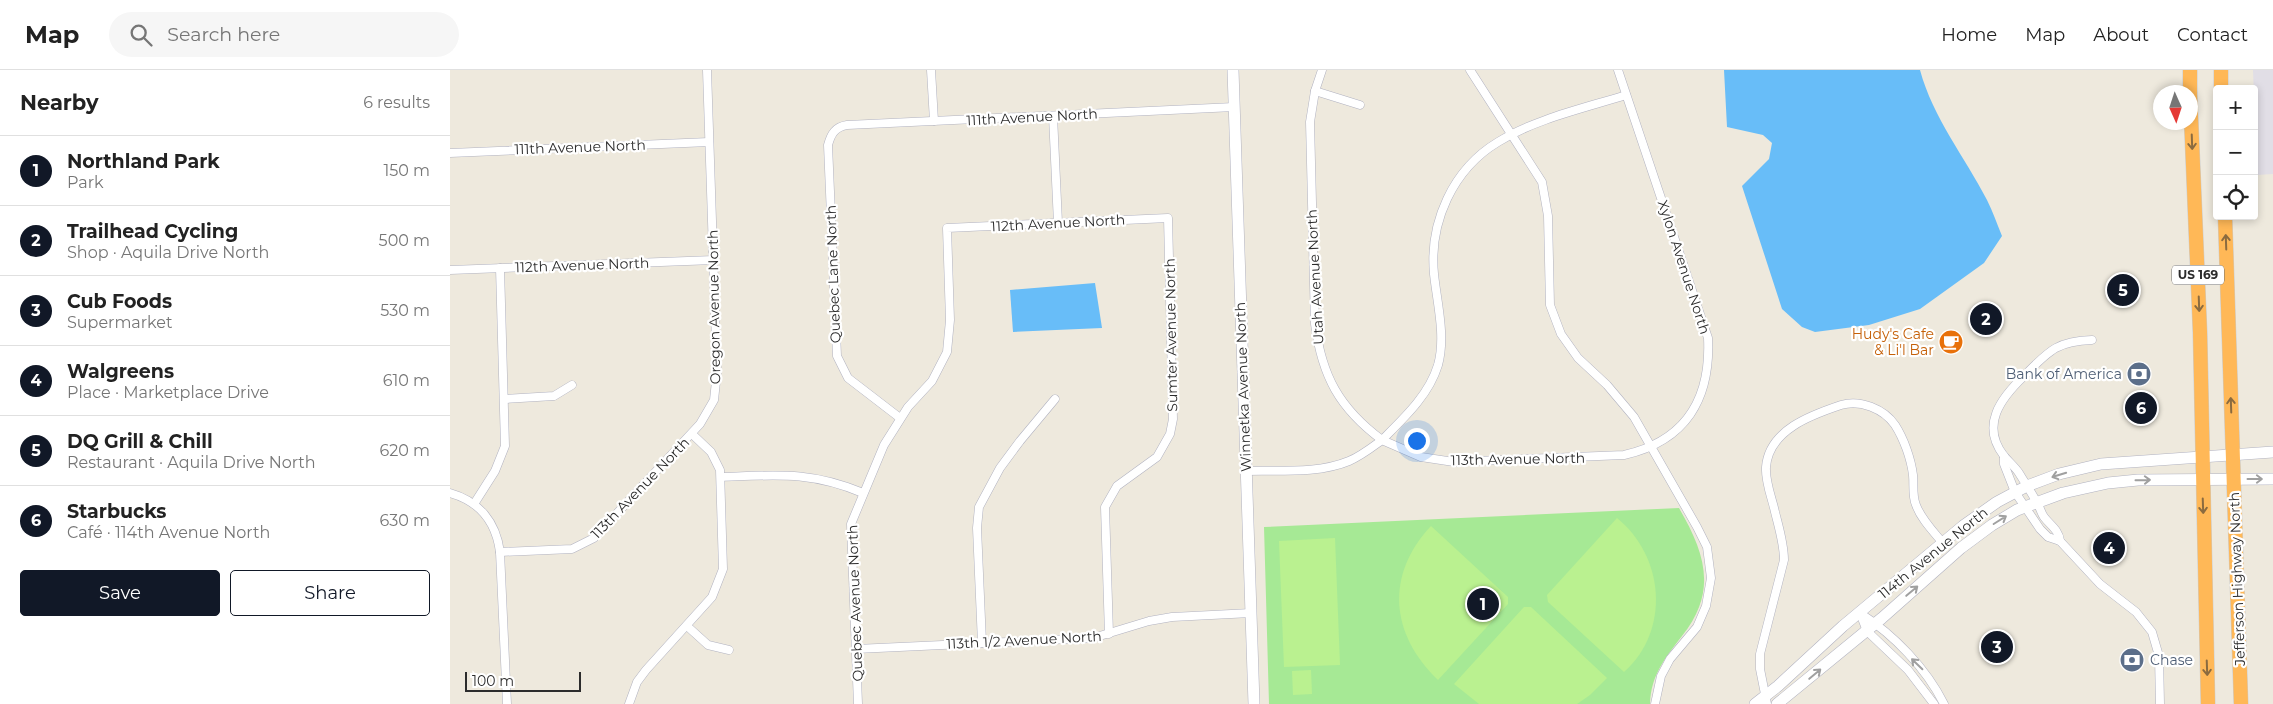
<!DOCTYPE html>
<meta charset="utf-8">
<style>
body{margin:0;font-family:Montserrat,sans-serif;background:#f6f6f6;color:#222}
.controls{position:absolute;right:15px;top:15px;display:grid;overflow:hidden;border-radius:5px;box-shadow:0 2px 8px #0003}
.controls button{width:45px;height:45px;display:grid;place-items:center;padding:0;border:0;border-bottom:1px solid #e0e0e0;background:#fff;color:#222;font:25px sans-serif}
.compass{position:absolute;left:1703px;top:15px;width:45px;height:45px;border-radius:50%;background:#fff;box-shadow:0 2px 8px #0003;rotate:177deg}
.scale{position:absolute;left:15px;bottom:12px;width:116px;box-sizing:border-box;padding-left:5px;border:2px solid #2c2c2c;border-top:0;font-size:14px;line-height:18px;white-space:nowrap;color:#2c2c2c;-webkit-text-stroke:4px #fff;paint-order:stroke}
.you{position:absolute;left:966px;top:370px;width:18px;height:18px;margin:-12px;border:4px solid #fff;border-radius:50%;background:#1a73e8;box-shadow:0 0 0 8px #1a73e833}
.badge{display:grid;place-items:center;width:32px;height:32px;border-radius:50%;background:#111827;color:#fff;font-size:16px;font-weight:700}
.pin{position:absolute;translate:-50% -50%;border:2px solid #fff;box-shadow:0 1px 5px #0006}
.list{margin:0;padding:0;list-style:none}
h2{display:flex;justify-content:space-between;align-items:center;height:65px;margin:0;padding:0 20px;font-size:21px}
h2 small{font-size:16px;font-weight:400;color:#767676}
.list li{display:grid;grid-template-columns:32px 1fr auto;gap:15px;align-items:center;box-sizing:border-box;height:70px;padding:0 20px;border-top:1px solid #e0e0e0}
.list b{display:block;font-size:19px;white-space:nowrap}
.list p{margin:0;font-size:16px;white-space:nowrap;color:#767676}
.list em{font-size:16px;font-style:normal;color:#767676}
.actions{display:flex;gap:10px;padding:15px 20px}
.actions a{flex:1;padding:11px 0;border:1px solid #111827;border-radius:5px;text-align:center;font-size:18px;color:#111827}
.actions .main{background:#111827;color:#fff}
.icon{flex:none;width:28px;height:28px;fill:none;stroke:currentColor;stroke-width:2;stroke-linecap:round;stroke-linejoin:round}
.map{position:relative;flex:none;width:1823px;height:634px;overflow:hidden}
header{display:flex;align-items:center;gap:30px;box-sizing:border-box;height:70px;padding:0 25px;background:#fff;border-bottom:1px solid #e0e0e0}
header strong{font-size:24px}
nav{display:flex;gap:28px;margin-inline-start:auto;font-size:18px}
.search{width:350px;height:45px;background:#f6f6f6;display:flex;align-items:center;gap:12px;box-sizing:border-box;padding:0 18px;border-radius:28px;color:#767676;font-size:19px}
main{display:flex}
aside{flex:1;background:#fff}
.map>svg:first-child{display:block}
.industrial{fill:#e1dee6}
.green{fill:#a6e995}
.pitch{fill:#baf190}
.water{fill:#68bdf8}
.lines{fill:none;stroke-linecap:round;stroke-linejoin:round}
.street-casing{stroke:#b1b2c0;stroke-width:9}
.secondary-casing{stroke:#b1b2c0;stroke-width:12}
.highway-casing{stroke:#ccc;stroke-width:15}
.street{stroke:#fff;stroke-width:8}
.secondary{stroke:#fff;stroke-width:11}
.highway{stroke:#ffb857;stroke-width:14}
.oneway{stroke:#8b6b3f}
.oneway2{stroke:#a0a0a0}
.labels{text-anchor:middle;stroke-width:4.5;stroke-linejoin:round;paint-order:stroke}
.shield{fill:#fff;stroke:#6b6b6b;stroke-width:1}
.shield-label{font-size:12px;font-weight:bold;fill:#2c2c2c}
.street-label{font-size:14px;fill:#2c2c2c;stroke:#fff}
.food-label{font-size:14px;fill:#c56008;stroke:#fff;text-anchor:end}
.service-label{font-size:14px;fill:#4e5e75;stroke:#fff;text-anchor:end}
</style>
<header>
<strong>Map</strong>
<div class="search"><svg class="icon" aria-label="search" viewBox="0 0 24 24"><circle cx="10" cy="10" r="6"/><path d="M15 15l6 6"/></svg>Search here</div>
<nav><a>Home</a><a>Map</a><a>About</a><a>Contact</a></nav>
</header>
<main>
<aside>
<h2>Nearby<small>6 results</small></h2>
<ul class="list">
<li><span class="badge">1</span><div><b>Northland Park</b><p>Park</p></div><em>150 m</em></li>
<li><span class="badge">2</span><div><b>Trailhead Cycling</b><p>Shop · Aquila Drive North</p></div><em>500 m</em></li>
<li><span class="badge">3</span><div><b>Cub Foods</b><p>Supermarket</p></div><em>530 m</em></li>
<li><span class="badge">4</span><div><b>Walgreens</b><p>Place · Marketplace Drive</p></div><em>610 m</em></li>
<li><span class="badge">5</span><div><b>DQ Grill &amp; Chill</b><p>Restaurant · Aquila Drive North</p></div><em>620 m</em></li>
<li><span class="badge">6</span><div><b>Starbucks</b><p>Café · 114th Avenue North</p></div><em>630 m</em></li>
</ul>
<div class="actions"><a class="main">Save</a><a>Share</a></div>
</aside>
<div class="map">
<svg width="1823" height="634" viewBox="0 0 1823 634">
<rect width="100%" height="100%" fill="#eee9dd"/>
<path class="industrial" d="M1803,0H1823V104L1807,105Z"/>
<path class="green" d="M1229,438C1255,483 1268,521 1232,566C1215,588 1201,605 1200,634H819L814,457Z"/>
<g class="pitch">
<path d="M1167,448C1214,486 1221,560 1174,602L1098,532L1097,525Z"/>
<path d="M981,456L1058,527V534L988,610C940,564 935,505 981,456Z"/>
<path d="M885,468L890,595L834,597L829,471Z"/>
<path d="M1074,537H1081L1157,608L1140,625L1127,634H1029L1004,614Z"/>
<path d="M861,600L862,624L843,625L842,601Z"/>
</g>
<g class="water">
<path d="M1274,0H1470C1483,48 1515,87 1537,130C1543,142 1547,154 1552,166L1534,193L1470,239L1419,255L1365,262L1352,257L1332,239L1292,116L1319,89L1322,73L1313,65L1277,57Z"/>
<path d="M645,213L652,258L563,262L560,220Z"/>
</g>
<g class="lines">
<defs>
<g id="street">
<path d="M481,0L484,51"/>
<path d="M872,0L865,21L860,52L865,254C872,306 889,338 932,370C954,348 979,325 988,295C996,266 987,233 984,204C979,152 1003,99 1048,72C1085,49 1135,38 1176,25"/>
<path d="M1020,0L1092,112L1098,146L1100,235L1111,264L1128,288L1157,315L1184,347L1247,457L1257,477L1261,508L1256,536L1247,557L1220,589L1211,606L1205,634"/>
<path d="M865,21L910,35"/>
<path d="M603,46L608,153"/>
<path d="M0,83L259,72"/>
<path d="M0,200L264,190"/>
<path d="M55,329L104,326L122,315"/>
<path d="M450,348L398,308L387,286L378,75C381,64 385,57 397,55L784,37"/>
<path d="M1554,386V394L1565,422L1590,459L1598,467L1610,471L1650,514L1686,542L1702,562L1709,586L1710,634"/>
<path d="M795,401C829,400 868,404 899,391C911,386 921,378 932,370L971,387L1004,392L1174,385C1236,371 1261,329 1258,268L1168,0"/>
<path d="M271,407C327,405 360,401 413,423"/>
<path d="M0,423C29,431 46,452 50,482L57,634"/>
<path d="M24,434L45,401L55,376L50,198"/>
<path d="M1610,471C1609,460 1600,455 1594,447C1591,443 1590,437 1587,433C1582,423 1575,413 1569,403C1565,397 1559,392 1554,386C1530,355 1551,328 1574,306C1598,282 1606,271 1642,270"/>
<path d="M50,482L122,479L144,468L250,354L264,330L267,302L257,0"/>
<path d="M1410,543C1444,565 1476,598 1494,634"/>
<path d="M1410,543L1417,561L1458,600L1484,634"/>
<path d="M237,556L258,575L279,580"/>
<path d="M532,573L527,458L529,437L550,398L570,371L605,329"/>
<path d="M406,579L643,568L699,551L722,547L801,543"/>
<path d="M179,634L187,612L196,600L262,527L273,499L270,400L261,382L242,364"/>
<path d="M408,634L401,454L434,375L458,337L482,311L497,282L500,250L497,158L718,148L723,349L720,364L707,387L667,416L655,437L659,564"/>
<path d="M1317,634L1310,599V584L1334,490C1334,474 1329,458 1325,442C1322,428 1315,412 1316,397C1319,360 1361,345 1391,335C1410,329 1434,339 1445,355C1454,369 1461,389 1463,405C1464,415 1462,426 1466,435C1471,449 1483,461 1492,472"/>
</g>
<g id="secondary">
<path d="M783,0L804,634"/>
<path d="M1305,634L1328,616L1393,556L1513,456L1547,432L1577,416L1609,404L1651,394L1823,382"/>
<path d="M1327,634L1432,548L1511,478L1542,455L1567,440L1613,423L1658,413L1688,410L1823,409"/>
</g>
<g id="highway">
<path d="M1740,0V22"/>
<path d="M1771,0V19"/>
<path d="M1740,23L1750,262L1758,634"/>
<path d="M1775,146L1791,634"/>
</g>
</defs>
<use href="#street" class="street-casing"/>
<use href="#secondary" class="secondary-casing"/>
<use href="#highway" class="highway-casing"/>
<use href="#street" class="street"/>
<use href="#secondary" class="secondary"/>
<use href="#highway" class="highway"/>
</g>
<defs><path id="oneway-shaft" d="M-6 0H5M1.5-3L5.5 0L1.5 3" fill="none" stroke-width="1.6" stroke-linecap="round" stroke-linejoin="round" transform="scale(1.25)"/></defs>
<g class="oneway">
<use href="#oneway-shaft" transform="translate(1742 72) rotate(88)"/>
<use href="#oneway-shaft" transform="translate(1776 172) rotate(-92)"/>
<use href="#oneway-shaft" transform="translate(1749 234) rotate(88)"/>
<use href="#oneway-shaft" transform="translate(1781 335) rotate(-92)"/>
<use href="#oneway-shaft" transform="translate(1753 436) rotate(88)"/>
<use href="#oneway-shaft" transform="translate(1757 598) rotate(88)"/>
</g>
<g class="oneway2">
<use href="#oneway-shaft" transform="translate(1609 405) rotate(163)"/>
<use href="#oneway-shaft" transform="translate(1805 409)"/>
<use href="#oneway-shaft" transform="translate(1693 410) rotate(-1)"/>
<use href="#oneway-shaft" transform="translate(1550 450) rotate(-32)"/>
<use href="#oneway-shaft" transform="translate(1462 521) rotate(-40)"/>
<use href="#oneway-shaft" transform="translate(1467 594) rotate(-136)"/>
<use href="#oneway-shaft" transform="translate(1365 604) rotate(-40)"/>
</g>
<defs>
<symbol id="cafe-disc" viewBox="-11 -11 22 22"><circle r="9.5" fill="#e8710a" stroke="#fff"/><path d="M-5.5-4.5H6V0H3Q3 3.5 0 3.5H-2.5Q-5.5 3.5-5.5 0ZM3-3.2v2h1.7v-2ZM-6 4.5H4V6H-6Z" fill="#fff"/></symbol>
<symbol id="bank-disc" viewBox="-11 -11 22 22"><circle r="9.5" fill="#5c6f8a" stroke="#fff"/><path d="M-6-4H6V4H-6ZM0-2.3a2.3 2.3 0 1 0 0 4.6a2.3 2.3 0 1 0 0-4.6Z" fill="#fff"/></symbol>
</defs>
<g fill-rule="evenodd">
<use href="#cafe-disc" x="1487" y="258" width="28" height="28"/>
<use href="#bank-disc" x="1675" y="290" width="28" height="28"/>
<use href="#bank-disc" x="1668" y="576" width="28" height="28"/>
</g>
<g class="labels">
<rect class="shield" x="1722" y="195.5" width="52" height="19" rx="4"/>
<g class="shield-label">
<text x="1748" y="209">US 169</text>
</g>
<g class="street-label">
<text transform="translate(582 47) rotate(-3)" y="5">111th Avenue North</text>
<text transform="translate(130 77) rotate(-2)" y="5">111th Avenue North</text>
<text transform="translate(608 153) rotate(-3)" y="5">112th Avenue North</text>
<text transform="translate(132 195) rotate(-2)" y="5">112th Avenue North</text>
<text transform="translate(1234 197) rotate(72)" y="5">Xylon Avenue North</text>
<text transform="translate(383 204) rotate(-92)" y="5">Quebec Lane North</text>
<text transform="translate(865 207) rotate(-93)" y="5">Utah Avenue North</text>
<text transform="translate(264 237) rotate(-91)" y="5">Oregon Avenue North</text>
<text transform="translate(721 265) rotate(-91)" y="5">Sumter Avenue North</text>
<text transform="translate(793 317) rotate(-92)" y="5">Winnetka Avenue North</text>
<text transform="translate(1068 389) rotate(-1)" y="5">113th Avenue North</text>
<text transform="translate(190 418) rotate(-46)" y="5">113th Avenue North</text>
<text transform="translate(1483 483) rotate(-39)" y="5">114th Avenue North</text>
<text transform="translate(1787 509) rotate(-92)" y="5">Jefferson Highway North</text>
<text transform="translate(405 533) rotate(-92)" y="5">Quebec Avenue North</text>
<text transform="translate(574 570) rotate(-3)" y="5">113th 1/2 Avenue North</text>
</g>
<g class="food-label">
<text x="1484" y="269">Hudy's Cafe<tspan x="1484" dy="16">&amp; Li'l Bar</tspan></text>
</g>
<g class="service-label">
<text x="1672" y="309">Bank of America</text>
<text x="1700" y="595" text-anchor="start">Chase</text>
</g>
</g>
</svg>
<div class="controls">
<button>+</button>
<button>−</button>
<button><svg class="icon" aria-label="locate" viewBox="0 0 24 24"><circle cx="12" cy="12" r="6"/><path d="M12 2v4M12 18v4M2 12h4M18 12h4"/></svg></button>
</div>
<svg class="compass" viewBox="-18 -18 36 36"><path d="M0-13l5 13h-10z" fill="#e53935"/><path d="M0 13l5-13h-10z" fill="#767676"/></svg>
<div class="scale">100 m</div>
<div class="you"></div>
<div class="pin badge" style="left:1033px;top:534px">1</div>
<div class="pin badge" style="left:1536px;top:249px">2</div>
<div class="pin badge" style="left:1547px;top:577px">3</div>
<div class="pin badge" style="left:1659px;top:478px">4</div>
<div class="pin badge" style="left:1673px;top:220px">5</div>
<div class="pin badge" style="left:1691px;top:338px">6</div>
</div>
</main>
